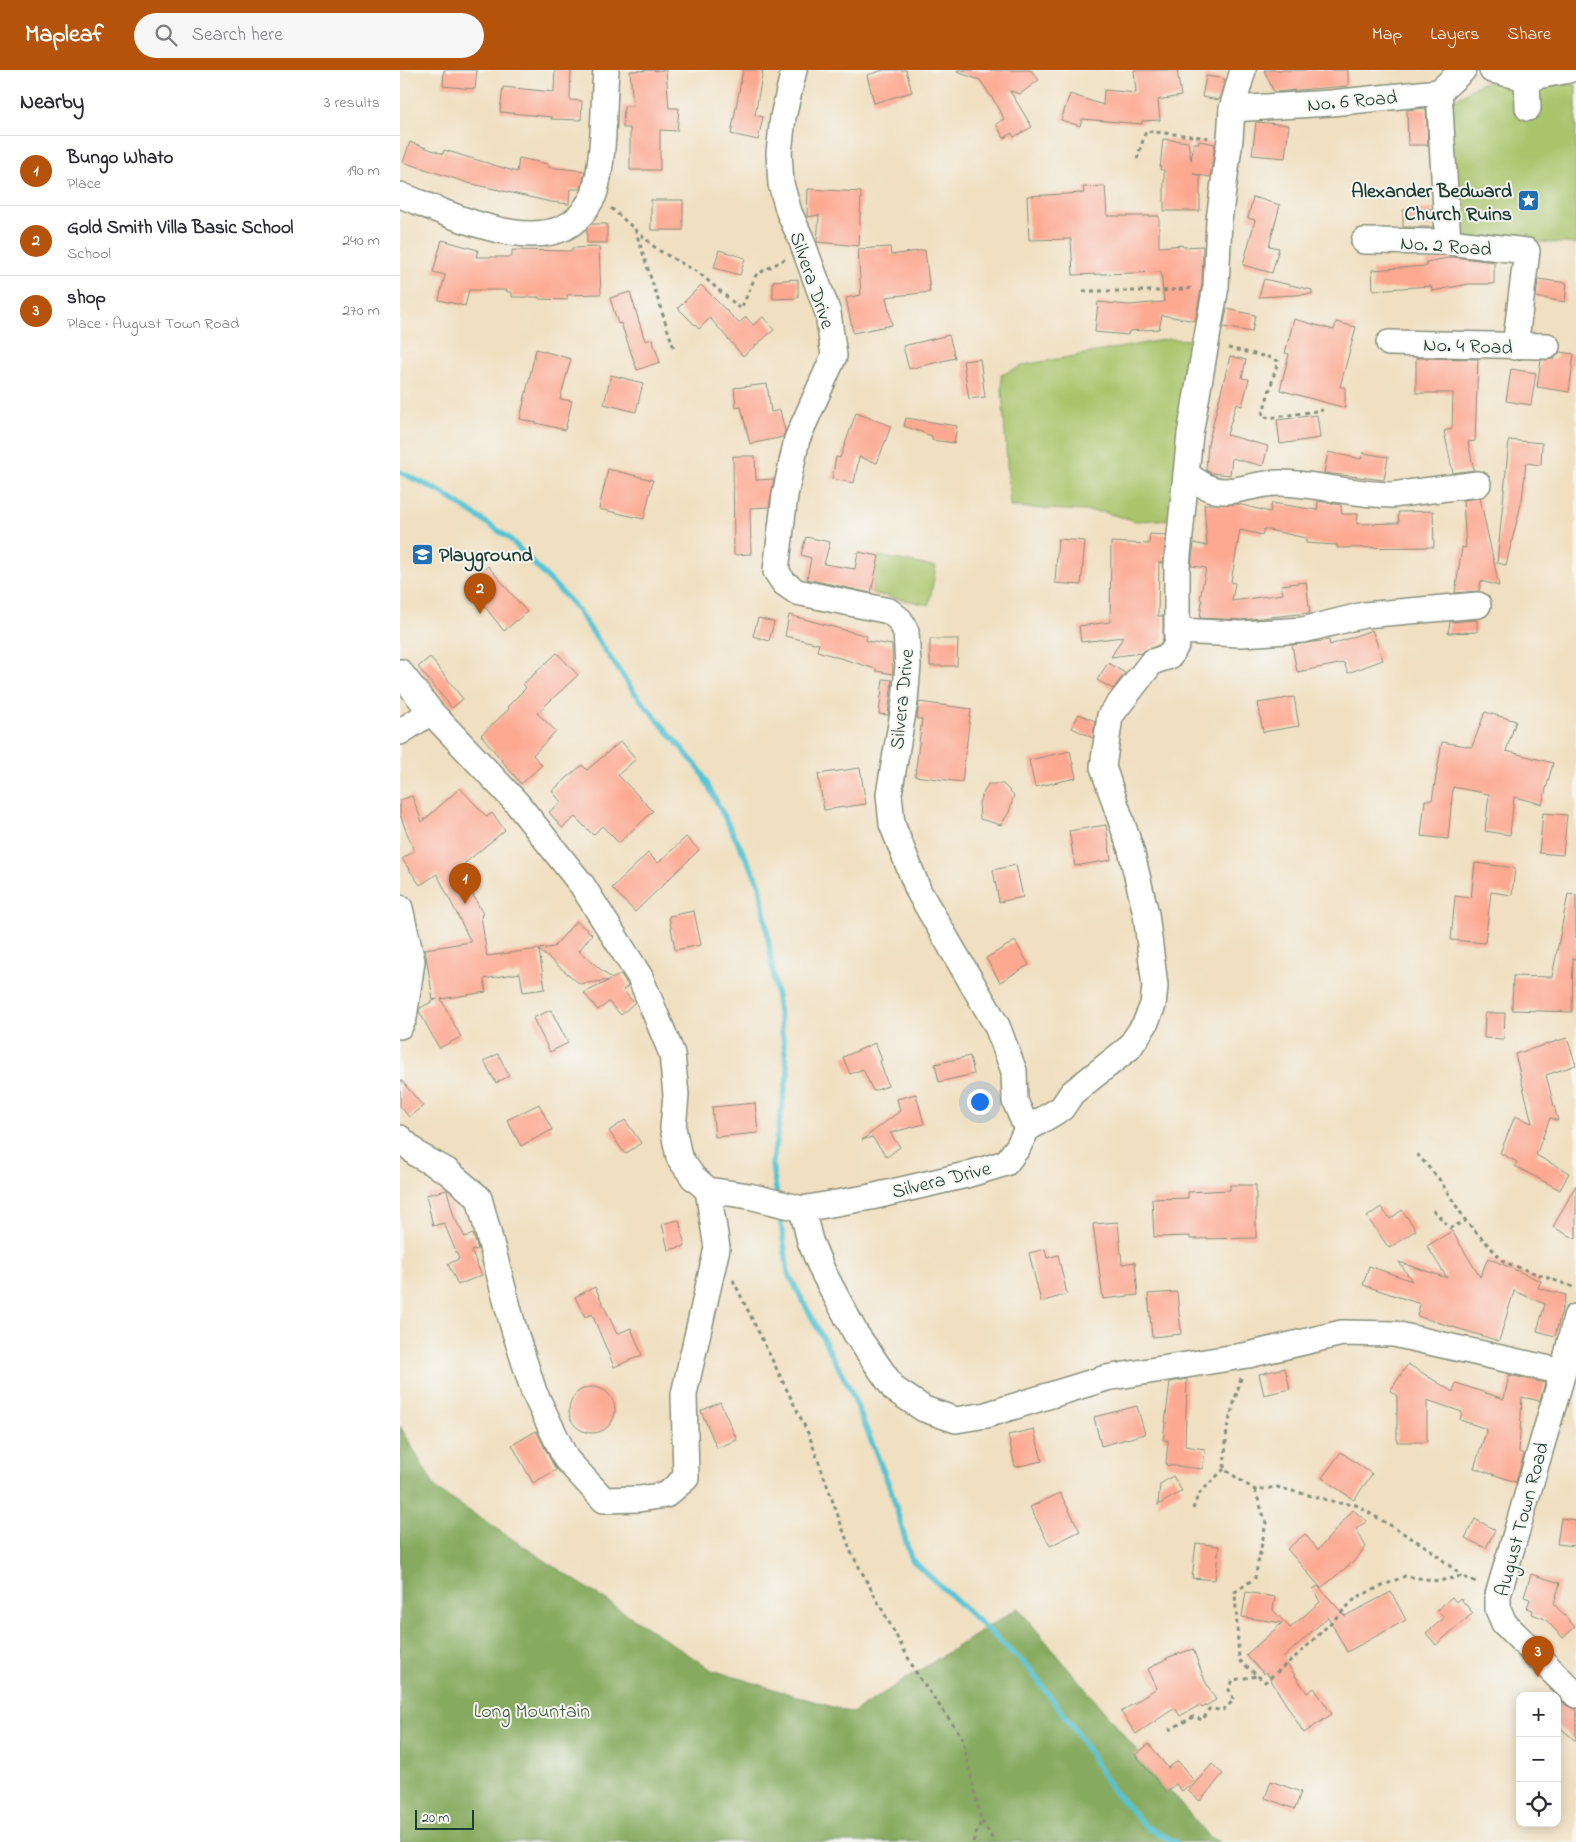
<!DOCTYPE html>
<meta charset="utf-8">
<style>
body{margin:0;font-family:"Indie Flower",sans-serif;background:#f7f7f7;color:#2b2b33}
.controls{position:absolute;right:15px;bottom:15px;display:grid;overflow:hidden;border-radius:10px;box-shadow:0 2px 12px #0003}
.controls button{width:45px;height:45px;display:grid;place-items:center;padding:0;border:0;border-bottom:1px solid #e1e1e2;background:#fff;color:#2b2b33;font:25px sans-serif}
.scale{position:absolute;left:15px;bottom:12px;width:59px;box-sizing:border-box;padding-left:5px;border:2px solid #1f3d34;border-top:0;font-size:14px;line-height:18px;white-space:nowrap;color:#1f3d34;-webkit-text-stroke:4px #f6f6f2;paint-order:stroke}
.you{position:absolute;left:579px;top:1031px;width:18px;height:18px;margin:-12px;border:4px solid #fff;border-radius:50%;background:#1a73e8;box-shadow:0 0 0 8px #1a73e833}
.badge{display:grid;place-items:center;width:32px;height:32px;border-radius:50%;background:#b45309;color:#fff;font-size:16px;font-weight:700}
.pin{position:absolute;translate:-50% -41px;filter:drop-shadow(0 1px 2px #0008)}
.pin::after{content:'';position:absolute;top:26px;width:18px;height:15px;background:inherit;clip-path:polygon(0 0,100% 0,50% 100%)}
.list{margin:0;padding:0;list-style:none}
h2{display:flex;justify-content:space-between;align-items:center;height:65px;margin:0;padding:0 20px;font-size:21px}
h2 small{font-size:16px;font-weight:400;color:#7c7c81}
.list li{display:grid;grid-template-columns:32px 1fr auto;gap:15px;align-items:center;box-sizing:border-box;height:70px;padding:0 20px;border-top:1px solid #e1e1e2}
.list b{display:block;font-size:19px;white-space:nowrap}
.list p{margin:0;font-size:16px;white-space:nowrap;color:#7c7c81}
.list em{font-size:16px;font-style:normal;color:#7c7c81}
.icon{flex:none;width:28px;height:28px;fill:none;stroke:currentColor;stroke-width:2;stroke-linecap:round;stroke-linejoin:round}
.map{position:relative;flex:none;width:1176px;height:1772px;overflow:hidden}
header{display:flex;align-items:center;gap:30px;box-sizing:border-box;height:70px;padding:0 25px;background:#b45309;color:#fff}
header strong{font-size:24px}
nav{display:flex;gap:28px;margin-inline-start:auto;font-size:18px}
.search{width:350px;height:45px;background:#f7f7f7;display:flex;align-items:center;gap:12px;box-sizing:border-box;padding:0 18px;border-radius:28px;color:#7c7c81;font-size:19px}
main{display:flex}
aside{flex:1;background:#fff}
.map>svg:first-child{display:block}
.green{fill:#a9c46b;stroke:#648050}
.forest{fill:#86aa5f;stroke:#52744a}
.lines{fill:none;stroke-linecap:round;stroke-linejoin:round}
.stream{stroke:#57c3d1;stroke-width:5.5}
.building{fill:#fda891}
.minor-casing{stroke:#888e7a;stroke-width:28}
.path{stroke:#888e7a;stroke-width:3;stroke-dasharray:4 4;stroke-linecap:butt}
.minor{stroke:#fff;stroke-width:25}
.labels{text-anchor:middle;stroke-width:4;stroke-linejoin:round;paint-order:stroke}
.street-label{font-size:20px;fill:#1f3d34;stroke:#f6f6f2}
.poi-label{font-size:20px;font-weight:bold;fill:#1f3d34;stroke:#f6f6f2;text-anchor:end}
.park-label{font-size:20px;fill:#425f42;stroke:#f6f6f2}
</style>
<header>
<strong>Mapleaf</strong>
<div class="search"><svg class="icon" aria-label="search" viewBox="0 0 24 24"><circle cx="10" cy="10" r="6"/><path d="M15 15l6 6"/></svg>Search here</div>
<nav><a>Map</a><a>Layers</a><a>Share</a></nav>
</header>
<main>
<aside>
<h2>Nearby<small>3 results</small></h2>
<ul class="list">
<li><span class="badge">1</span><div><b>Bungo Whato</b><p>Place</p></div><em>190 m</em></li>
<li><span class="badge">2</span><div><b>Gold Smith Villa Basic School</b><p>School</p></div><em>240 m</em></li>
<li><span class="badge">3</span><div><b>shop</b><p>Place · August Town Road</p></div><em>270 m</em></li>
</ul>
</aside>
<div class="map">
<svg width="1176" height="1772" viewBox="0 0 1176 1772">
<rect width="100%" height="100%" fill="#f6f6f2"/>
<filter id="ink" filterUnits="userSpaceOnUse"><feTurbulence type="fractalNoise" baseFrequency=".02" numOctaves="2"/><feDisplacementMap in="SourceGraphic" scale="10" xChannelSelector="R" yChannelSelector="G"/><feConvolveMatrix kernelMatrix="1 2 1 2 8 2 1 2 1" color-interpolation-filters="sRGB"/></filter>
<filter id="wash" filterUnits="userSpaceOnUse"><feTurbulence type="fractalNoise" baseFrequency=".0096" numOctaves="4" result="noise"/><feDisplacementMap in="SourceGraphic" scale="20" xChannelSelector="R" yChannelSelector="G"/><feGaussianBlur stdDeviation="1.12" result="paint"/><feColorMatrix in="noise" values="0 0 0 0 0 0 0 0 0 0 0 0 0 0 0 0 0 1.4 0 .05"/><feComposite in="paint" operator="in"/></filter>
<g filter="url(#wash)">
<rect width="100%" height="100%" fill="#f0dfc0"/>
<g class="green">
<path d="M1081,13L1176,15V174L1056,167L1048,34Z"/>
<path d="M768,269L800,270L780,449L736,451L703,442L610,437L601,305L624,295Z"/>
<path d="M479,486L536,497L529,535L471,523Z"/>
</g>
<path class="forest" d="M0,1356L36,1419L312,1600L452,1643L618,1538L808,1766L819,1772H0Z"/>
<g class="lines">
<g class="stream">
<path d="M0,402L41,422L109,468L173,534L234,622L300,700L360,815L388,1002L372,1095L377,1126"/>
<path d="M379,1140L388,1203L450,1319L491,1420L511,1489L628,1597L675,1660L710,1717L746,1757L775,1772"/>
</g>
</g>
<g id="blocks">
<g class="building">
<path d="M44,0H77L75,19L43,16Z"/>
<path d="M155,0H171L170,30L182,31L181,50L151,49L152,47L100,42L103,17L154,22Z"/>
<path d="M266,0L269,38H279L277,61L260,60V100H230V58H223L224,36H233L230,1Z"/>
<path d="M343,0H363L355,45L363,47L358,70L331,64Z"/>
<path d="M484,0H506L512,22L474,33L467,5Z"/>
<path d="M558,0H631L639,10L620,24L610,21L632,57L614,67L612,63L604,68L596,54L604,49L599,38L580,10L557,2Z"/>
<path d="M734,0H777L781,26L758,30L760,50L742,51V54L682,49L680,56L661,50L670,24L703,35L704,20L736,23Z"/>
<path d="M864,0H948V16L874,22Z"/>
<path d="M806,6L825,9L819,30L802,27Z"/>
<path d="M1026,38L1028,75H1008L1007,40Z"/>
<path d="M856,52L889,55L885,88L852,85Z"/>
<path d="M763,69L788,72L791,90L794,73H799V71L815,74L810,107L793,104L800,105V141H764V100H760Z"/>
<path d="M10,72L43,84L44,80L117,102L119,88L148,94V97L185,101L181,119H170L169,134L151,132L68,113L3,92Z"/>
<path d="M705,116L707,146H759V177L782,175L783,177L803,176L802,214L795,251L762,245L759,259L729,261L728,265L695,262L698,232L729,235L764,232L761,202L673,205L671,169L629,170L627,126L684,123L683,117Z"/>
<path d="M408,119L461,122L459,176L417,172L419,145L407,147Z"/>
<path d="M853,127L880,135L869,176L879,178L872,203L843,195L855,150L848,148Z"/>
<rect x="251" y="130" width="32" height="30"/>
<path d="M1032,139L1033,157H1003V140Z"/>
<path d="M190,154H207V173H187V158Z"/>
<path d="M42,170L78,180L76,187H112V180L172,181V178L199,177L201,224L167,225V230L139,229V227H112V222H107V220H69L65,236L39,230L45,205L33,202Z"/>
<path d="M490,177L491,185L525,180L530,222L486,227L492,255L453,263L446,228L461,225L458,179Z"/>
<path d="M319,180L345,188L340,205L314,198Z"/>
<path d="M1053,187L1094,192V214H1069L1032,221L1031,216L973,220L972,200L1027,196L1026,192Z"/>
<path d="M398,209V228L373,229V211Z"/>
<path d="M864,209L912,220V224L859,227Z"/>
<path d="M1138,209L1167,213L1165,232L1136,227Z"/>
<path d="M301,215L339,253L346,247L353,255L363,247L374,260L343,286L310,248L299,259L278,238Z"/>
<path d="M230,222L245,271L252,269L260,292L237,300L221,253L218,254L210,228Z"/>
<path d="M827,239L855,245L852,262L823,257Z"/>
<path d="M894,249L934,260L936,252L956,257L940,317H945V338L880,320L889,284L885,283Z"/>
<path d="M549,265L555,288L509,299L503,276Z"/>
<path d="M136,279L171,289L160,329L172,331L165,360L120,349Z"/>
<path d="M1160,282L1174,284L1169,322L1137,317L1141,290L1154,289Z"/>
<path d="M830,286L846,290L842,308L849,309L842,336L836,334L827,365L868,376L863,396L832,388L830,405L811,403L806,400L808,374Z"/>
<path d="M1016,288L1078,289L1075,371L1068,372L1074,400L1053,403L1044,361L1052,359L1053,323H1016Z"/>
<path d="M580,289L585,327L569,329L563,291Z"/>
<path d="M1111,299L1136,303L1131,335L1106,331Z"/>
<path d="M211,305L243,313L236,342L204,334Z"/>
<path d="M367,314L371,342L380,340L385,361L383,367L350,374L341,337L336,338L334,318Z"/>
<path d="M456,343L491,356L485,372L477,393L459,387L454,413L432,409L436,387L440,388Z"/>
<path d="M917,345L920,368L880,374L877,350Z"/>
<path d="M506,348L557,356L554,373L532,370V366L504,356Z"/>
<path d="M1109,370L1142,373L1141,395L1126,393L1122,430L1106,495L1097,493Z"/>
<path d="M928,382L961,389L963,383L988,387L984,410L924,403Z"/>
<path d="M333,386H355L356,410L374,409L369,437L350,438L351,484L334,485Z"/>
<path d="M208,399L253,410L244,449L199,439Z"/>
<path d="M1080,428L1099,516L1081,511L1079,521L1055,523L1062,477L1066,478L1063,430Z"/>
<path d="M918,431L941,435L942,444H958L957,454L999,453L998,442L1033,441L1034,477L937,478V475L906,473V468L864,459L862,465L840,460L831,512L835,513L832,531L883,524L881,515L906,512L910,543L841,550L800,548L802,530L800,529L806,498L791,496L794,473L807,476L804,434H838L870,442L872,433L917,440Z"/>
<path d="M750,464L766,465L763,493L759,492L758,546H763V570L760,574L741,583L711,587L723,567L681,572L679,556L710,552L711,472L749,474Z"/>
<path d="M406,467L430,472L424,494L455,499L458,482L479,486L471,523L407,509L411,488L401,485Z"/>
<path d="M658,469L685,471L681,515L655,513Z"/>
<path d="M88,496L127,542L104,561L67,514Z"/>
<path d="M389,545L467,566L466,571L492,575L493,604L476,601V599L417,581L419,574L385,566Z"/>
<path d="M358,548L374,552L369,571L353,566Z"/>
<path d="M1077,550V562L1048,563L1050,552Z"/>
<path d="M972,560L983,590L948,603L944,593L897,602L892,575L929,570L930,575Z"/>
<path d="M530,569H558L557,596H530Z"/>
<path d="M157,583L178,605L137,643L156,661L133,685L142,695L121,714L81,665L109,639L107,637L126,618L123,614Z"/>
<path d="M30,587L63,629L52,638L18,597Z"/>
<path d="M708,593L725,603L713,619L697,610Z"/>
<path d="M483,609L492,610L488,645L479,644Z"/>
<path d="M894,627L899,656L863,662L858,633Z"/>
<path d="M519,632L571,639L562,712L515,706L522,649H517Z"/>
<path d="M1085,642L1116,651L1106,681L1153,693L1142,734L1114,727L1110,765L1085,761L1089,724L1053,717L1048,769L1021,766L1025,730H1032L1042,672L1072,677Z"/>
<path d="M679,644L695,651L693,668L672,658Z"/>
<path d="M221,671L236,689L218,705L253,741L219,773L202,756L193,765L175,747L162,758L149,742L161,732L152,721L182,695L187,700Z"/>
<path d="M670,681L676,708L635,717L629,690Z"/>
<path d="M460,698L466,734L424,740L418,704Z"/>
<path d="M588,714H603L614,725L609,742L601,755L580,749L579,732Z"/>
<path d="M60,718L87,747L92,743L105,760L59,798L83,844L81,845L87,886L154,877L176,851L192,864L179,881L212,909L221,904L227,914L228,916L223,920L234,933L221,945L209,932L198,940L184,923L210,910L180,914L139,880L145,919L123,922L120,903L84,909L86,922L41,929L61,967L39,978L19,941L20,938L37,929L33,930L25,879L71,872L37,804L20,815L2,789L14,781L0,745V730L12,726L22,752Z"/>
<path d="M1143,743L1167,745L1163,785L1139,783Z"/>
<path d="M706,755L711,790L675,796L669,761Z"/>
<path d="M286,767L299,780L235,842L212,818L248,783L258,793Z"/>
<path d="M1075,793L1115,798L1112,825L1091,822L1085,873L1051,870L1055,826L1071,828Z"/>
<path d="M616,795L623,827L599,832L593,800Z"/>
<path d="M1168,824L1176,825V889L1173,888L1172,942L1112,940L1113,906L1152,907Z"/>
<path d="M294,841L301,875L275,880L269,846Z"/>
<path d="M615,871L629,895L600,912L586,888Z"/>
<path d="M151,940L168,973L150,982L133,948Z"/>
<path d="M1085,943H1105L1104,969L1084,968Z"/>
<path d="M1167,968L1176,995L1146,1005L1158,1051L1150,1048L1136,1085L1169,1103L1160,1120L1115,1096L1117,1092L1100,1083L1115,1046L1132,1053L1115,984Z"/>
<path d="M475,973L482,990L480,991L488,1016L473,1021L463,999L450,1004L443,987Z"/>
<path d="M98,984L109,1006L96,1013L84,991Z"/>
<path d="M570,986L574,1004L539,1012L535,994Z"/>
<path d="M0,1009L23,1036L9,1047L0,1036Z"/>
<path d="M516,1024L524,1054L490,1063L500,1077L487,1087L472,1067L462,1070L500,1041L497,1029Z"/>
<path d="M355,1033L358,1063L315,1067L312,1037Z"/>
<path d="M139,1034L152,1060L121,1076L107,1050Z"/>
<path d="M225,1050L241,1073L225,1084L209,1061Z"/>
<path d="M830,1115H856V1168L790,1169V1166L754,1167L752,1129L788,1128V1122L830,1120Z"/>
<path d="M1176,1115V1169L1153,1157Z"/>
<path d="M47,1120L54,1147L65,1167L73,1164L78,1179L71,1181L82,1205L58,1215L48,1194L59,1189L44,1153L33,1156L26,1125Z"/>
<path d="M981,1137L990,1149L1002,1140L1016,1160L989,1178L967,1147Z"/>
<path d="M279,1150L285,1176L268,1180L262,1154Z"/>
<path d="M718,1152L722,1194L735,1192L738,1225L703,1229L693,1154Z"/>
<path d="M1052,1161L1080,1207L1088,1188L1141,1211L1138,1218L1166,1225L1155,1266L1137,1261L1145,1234L1114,1221L1099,1271L1017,1246L1020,1234L963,1215L969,1196L1012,1211L999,1192L1047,1208L1027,1176Z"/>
<path d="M645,1179L647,1188L658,1185L667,1224L641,1232L629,1183Z"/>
<path d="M195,1217L217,1264L231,1258L242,1285L214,1297L192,1244L185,1247L175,1227Z"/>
<path d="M777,1222L781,1264L752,1267L748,1224Z"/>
<path d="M1008,1294L1053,1322L1056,1313L1104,1329L1109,1305L1145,1313L1140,1331L1122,1327L1119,1382L1124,1384L1116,1412L1074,1398L1087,1359L1060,1350L1062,1342L1027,1330V1372H997V1326L990,1321Z"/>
<path d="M885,1298L890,1319L864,1325L859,1304Z"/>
<path d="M787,1309L785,1376L805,1379L803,1399L766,1395L768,1370H763L770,1312Z"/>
<circle cx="192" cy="1340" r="23"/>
<path d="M320,1332L337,1370L317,1378L301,1341Z"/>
<path d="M737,1336L745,1364L701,1376L694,1347Z"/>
<path d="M634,1359L642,1391L615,1397L608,1365Z"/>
<path d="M136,1361L156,1400L133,1413L112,1375Z"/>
<path d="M941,1382L972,1404L954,1430L922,1408Z"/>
<path d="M773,1406L782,1421L758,1435L760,1414Z"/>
<path d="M660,1423L680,1461L650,1476L630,1437Z"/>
<path d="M953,1440L967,1451L956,1459L966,1477L953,1492L921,1518L887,1479L905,1464L918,1480Z"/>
<path d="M1161,1448L1176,1450V1476L1157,1474Z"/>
<path d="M1075,1449L1095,1460L1086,1478L1065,1468Z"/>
<path d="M796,1473L819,1476L815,1510L792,1508Z"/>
<path d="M1131,1504L1160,1513L1154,1534L1175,1557L1163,1568L1145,1549L1132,1544L1133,1540L1127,1538L1130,1529L1124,1527Z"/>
<path d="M918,1516L945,1546L991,1522L1006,1550L947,1582L928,1547L883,1588L907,1623L914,1618L932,1644L904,1663L866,1602L864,1604L846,1585L882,1553L842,1547L846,1522L875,1527L873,1540L890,1558L920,1532L913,1519Z"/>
<path d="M1052,1527L1056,1532L1060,1528L1073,1543L1036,1575L1026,1563L1044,1548L1037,1540Z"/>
<path d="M793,1579L805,1611L816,1630L802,1638L800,1635L780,1646L775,1638L736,1664L721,1642L757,1618L748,1599L769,1587Z"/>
<path d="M1157,1627L1166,1635L1176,1640V1671L1157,1655Z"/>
<path d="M749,1674L768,1698L778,1691L794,1711L782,1721L776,1714L766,1722L735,1685Z"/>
<path d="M812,1694L823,1704L800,1731L788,1721Z"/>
<path d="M871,1711L901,1722L895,1739L865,1728Z"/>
</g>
</g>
</g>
<g filter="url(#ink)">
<use href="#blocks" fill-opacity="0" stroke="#888e7a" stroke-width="1"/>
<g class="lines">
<defs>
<g id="minor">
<path d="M1092,0L1127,8L1169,0"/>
<path d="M1127,8L1128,38"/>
<path d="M1039,22L1048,172"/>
<path d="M832,39L931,33L1039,22L1063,0"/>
<path d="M0,125C48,143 150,195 186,138C189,133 194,127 195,121C205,83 203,40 206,0"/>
<path d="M964,171L1048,172L1127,181L1115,277"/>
<path d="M989,273L1147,276"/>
<path d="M786,404C798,412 809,421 824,421C843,421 860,412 881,413C918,414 955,425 992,425L1078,414"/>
<path d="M777,561L841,564L903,560L964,545L1078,535"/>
<path d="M0,602L31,642L116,732L182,815L240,907L272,984L276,1025L273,1058L279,1087L293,1107L308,1120L349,1126L402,1139L471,1127L566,1105L606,1093L618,1077L627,1059L615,1031L614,1001L597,956L519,822L492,754L489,724L505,631L508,595L506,562L500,550L489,541L397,522L384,513L376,501L385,425L397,369L434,286L428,243L401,169L389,142L381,114L379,83L383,47L394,0"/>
<path d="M0,662L31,642"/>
<path d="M0,838L12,891L4,948L0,956"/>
<path d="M627,1059L662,1038L672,1023L729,978L745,954L753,935L755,916L746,844L731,780L703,697L710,646L752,592L770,586L777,574V495L790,364L816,216L819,150L830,69L832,39L843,0"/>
<path d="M0,1068L18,1085L47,1101L79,1128L113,1256L134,1322L166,1389L204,1430L239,1429L266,1425L286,1408L284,1324L317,1178L308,1120"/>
<path d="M402,1139L410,1171L423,1202L456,1264L494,1319L524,1339L556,1350L586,1345L706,1308L848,1285L942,1263L994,1264L1163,1302"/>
<path d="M1176,1247L1163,1302L1098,1525V1539L1104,1553L1176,1625"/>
</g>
</defs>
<use href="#minor" class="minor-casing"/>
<g class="path">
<path d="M737,89L746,61L810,68"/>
<path d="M211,138L258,180L299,203L341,239L356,205L385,189"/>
<path d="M235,159L274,279"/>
<path d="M683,221H762L793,218"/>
<path d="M828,278L872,288L878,291L862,346L869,348L923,340"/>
<path d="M1017,1084L1039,1109L1066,1151L1104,1192L1176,1218"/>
<path d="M1033,1140L1050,1158L1066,1151"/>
<path d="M333,1210L409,1365L451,1482L518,1606L562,1667L581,1750L595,1772"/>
<path d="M841,1308L827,1358L824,1399L855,1420L877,1417L939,1433L956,1435L1028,1478L1062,1506"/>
<path d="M855,1420L866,1453L855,1508L835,1522L839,1590L865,1612L903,1580L957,1527L1005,1506L1039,1511L1062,1506L1078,1514"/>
<path d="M793,1439L798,1425L824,1399"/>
<path d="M769,1660L793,1647L803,1650L809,1639L823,1640L834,1630L829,1620L833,1610L857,1606"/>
<path d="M573,1772L581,1751"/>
</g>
<use href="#minor" class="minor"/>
</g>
</g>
<defs>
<symbol id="sight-square" viewBox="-11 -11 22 22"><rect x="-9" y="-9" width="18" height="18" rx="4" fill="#1f6fb2" stroke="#f6f6f2"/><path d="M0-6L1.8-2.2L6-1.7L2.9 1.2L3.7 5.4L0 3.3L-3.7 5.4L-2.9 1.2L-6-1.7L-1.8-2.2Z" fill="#fff"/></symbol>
<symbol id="school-square" viewBox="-11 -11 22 22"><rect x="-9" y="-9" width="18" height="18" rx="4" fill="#1f6fb2" stroke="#f6f6f2"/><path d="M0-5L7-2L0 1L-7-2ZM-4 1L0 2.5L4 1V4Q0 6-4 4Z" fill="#fff"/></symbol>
</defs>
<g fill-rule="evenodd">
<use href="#sight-square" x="1116" y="118" width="25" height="25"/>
<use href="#school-square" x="10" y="472" width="25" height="25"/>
</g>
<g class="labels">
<g class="street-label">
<text transform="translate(952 30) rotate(-5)" y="7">No. 6 Road</text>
<text transform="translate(1046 175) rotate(4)" y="7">No. 2 Road</text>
<text transform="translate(413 210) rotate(71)" y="7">Silvera Drive</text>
<text transform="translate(1068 275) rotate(2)" y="7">No. 4 Road</text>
<text transform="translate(501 629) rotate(-84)" y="7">Silvera Drive</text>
<text transform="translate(541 1109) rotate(-14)" y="7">Silvera Drive</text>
<text transform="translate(1121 1449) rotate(-75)" y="7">August Town Road</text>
</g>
<g class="poi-label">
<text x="1112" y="127">Alexander Bedward<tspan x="1112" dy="23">Church Ruins</tspan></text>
<text x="39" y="491" text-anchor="start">Playground</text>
</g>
<g class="park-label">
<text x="132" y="1647">Long Mountain</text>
</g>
</g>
</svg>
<div class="controls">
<button>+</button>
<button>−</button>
<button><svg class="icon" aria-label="locate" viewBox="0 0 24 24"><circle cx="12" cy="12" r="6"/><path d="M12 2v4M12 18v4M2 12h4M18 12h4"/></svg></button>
</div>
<div class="scale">20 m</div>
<div class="you"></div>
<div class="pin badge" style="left:65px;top:834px">1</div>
<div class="pin badge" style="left:80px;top:544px">2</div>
<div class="pin badge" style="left:1138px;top:1607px">3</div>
</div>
</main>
